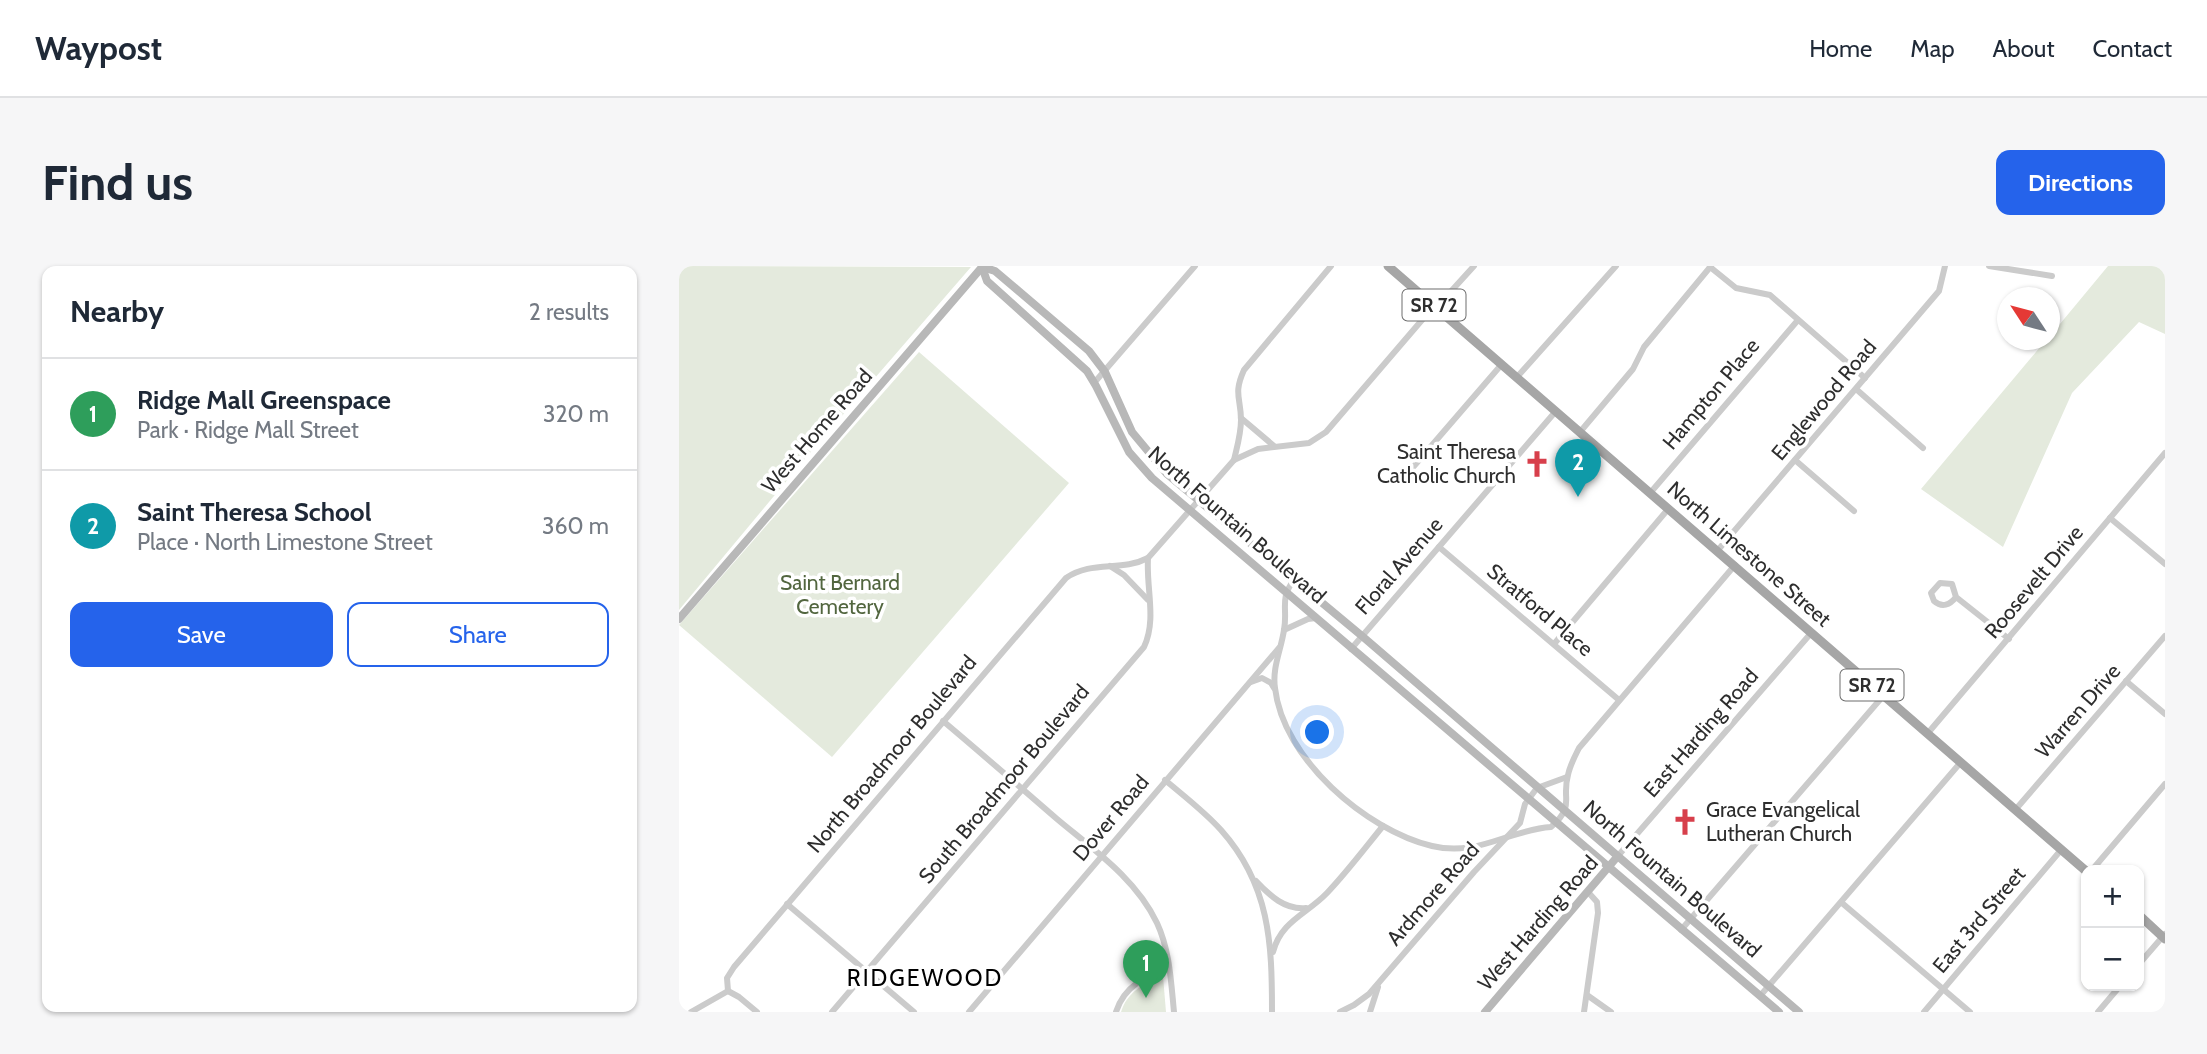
<!DOCTYPE html>
<meta charset="utf-8">
<style>
body{margin:0;font-family:Cabin,sans-serif;background:#f6f6f7;color:#1f2937}
.controls{position:absolute;right:21px;bottom:21px;display:grid;overflow:hidden;border-radius:14px;box-shadow:0 2px 5px #0004}
.controls button{width:63px;height:63px;display:grid;place-items:center;padding:0;border:0;border-bottom:2px solid #e0e1e3;background:#fff;color:#1f2937;font:35px sans-serif}
.compass{position:absolute;left:1318px;top:21px;width:63px;height:63px;border-radius:50%;background:#fff;box-shadow:0 2px 5px #0004;rotate:306deg}
.you{position:absolute;left:639px;top:467px;width:24px;height:24px;margin:-18px;border:5px solid #fff;border-radius:50%;background:#1a73e8;box-shadow:0 0 0 10px #1a73e833}
.badge{display:grid;place-items:center;width:46px;height:46px;border-radius:50%;background:#2563eb;color:#fff;font-size:23px;font-weight:700}
.pin{position:absolute;translate:-50% -58px;filter:drop-shadow(0 2px 4px #0008)}
.pin::after{content:'';position:absolute;top:37px;width:24px;height:21px;background:inherit;clip-path:polygon(0 0,100% 0,50% 100%)}
.list{margin:0;padding:0;list-style:none}
h2{display:flex;justify-content:space-between;align-items:center;height:91px;margin:0;padding:0 28px;font-size:30px}
h2 small{font-size:23px;font-weight:400;color:#747a83}
.list li{display:grid;grid-template-columns:46px 1fr auto;gap:21px;align-items:center;box-sizing:border-box;height:112px;padding:0 28px;border-top:2px solid #e0e1e3}
.list b{display:block;font-size:26px;white-space:nowrap}
.list p{margin:0;font-size:23px;white-space:nowrap;color:#747a83}
.list em{font-size:23px;font-style:normal;color:#747a83}
.actions{display:flex;gap:14px;padding:21px 28px}
.actions a{flex:1;padding:16px 0;border:2px solid #2563eb;border-radius:14px;text-align:center;font-size:24px;color:#2563eb}
.actions .main{background:#2563eb;color:#fff}
.map{position:relative;flex:none;width:1486px;height:746px;overflow:hidden;border-radius:14px}
header{display:flex;align-items:center;gap:42px;box-sizing:border-box;height:98px;padding:0 35px;background:#fff;border-bottom:2px solid #e0e1e3}
header strong{font-size:33px}
nav{display:flex;gap:38px;margin-inline-start:auto;font-size:24px}
.intro{display:flex;align-items:center;justify-content:space-between;box-sizing:border-box;height:168px;padding:0 42px}
h1{margin:0;font-size:49px}
.button{padding:18px 32px;border-radius:14px;background:#2563eb;color:#fff;font-size:24px;font-weight:700}
main{display:flex;gap:42px;padding:0 42px}
aside{flex:1;background:#fff;border-radius:14px;box-shadow:0 2px 5px #0004}
.map>svg:first-child{display:block}
.green{fill:#e4eadd}
.lines{fill:none;stroke-linecap:round;stroke-linejoin:round}
.street{stroke:#cbcbcb;stroke-width:6}
.secondary{stroke:#b8b8b8;stroke-width:8}
.primary{stroke:#a6a6a6;stroke-width:9}
.labels{text-anchor:middle;stroke-width:7;stroke-linejoin:round;paint-order:stroke}
.shield{fill:#fff;stroke:#6d6d6d;stroke-width:2}
.shield-label{font-size:19px;font-weight:bold;fill:#2e2e2e}
.street-label{font-size:21px;fill:#2e2e2e;stroke:#fff}
.poi-label{font-size:21px;fill:#2e2e2e;stroke:#fff;text-anchor:end}
.park-label{font-size:21px;fill:#52663f;stroke:#fff}
.neighbourhood-label{font-size:23px;letter-spacing:2px;fill:#000;stroke:#fff}
</style>
<header>
<strong>Waypost</strong>
<nav><a>Home</a><a>Map</a><a>About</a><a>Contact</a></nav>
</header>
<div class="intro"><h1>Find us</h1><a class="button">Directions</a></div>
<main>
<aside>
<h2>Nearby<small>2 results</small></h2>
<ul class="list">
<li><span class="badge" style="background:#2e9e5b">1</span><div><b>Ridge Mall Greenspace</b><p>Park · Ridge Mall Street</p></div><em>320 m</em></li>
<li><span class="badge" style="background:#0f9aa8">2</span><div><b>Saint Theresa School</b><p>Place · North Limestone Street</p></div><em>360 m</em></li>
</ul>
<div class="actions"><a class="main">Save</a><a>Share</a></div>
</aside>
<div class="map">
<svg width="1486" height="746" viewBox="0 0 1486 746">
<rect width="100%" height="100%" fill="#fff"/>
<g class="green">
<path d="M0,0L292,1L130,188L0,344Z"/>
<path d="M1429,0H1486V68L1460,56L1393,127L1324,281L1242,223L1367,74H1370L1371,70Z"/>
<path d="M240,86L390,217L153,491L0,359Z"/>
<path d="M484,710L487,746H442C448,726 465,717 484,710Z"/>
</g>
<g class="lines">
<g class="street">
<path d="M1310,0L1373,10"/>
<path d="M1031,1L1057,22L1091,29L1186,112"/>
<path d="M838,111L937,0"/>
<path d="M415,117L516,0"/>
<path d="M1177,123L1244,182"/>
<path d="M562,152L595,180"/>
<path d="M901,166L954,103L965,81L1032,0"/>
<path d="M555,194C558,181 562,168 562,154C562,132 554,128 565,104L652,0"/>
<path d="M1116,194L1175,245"/>
<path d="M729,207L823,98"/>
<path d="M972,226L1119,54"/>
<path d="M1431,252L1486,298"/>
<path d="M760,281L940,434"/>
<path d="M1039,284L1260,25L1266,0"/>
<path d="M431,300L445,309L469,334"/>
<path d="M615,314C600,333 609,343 605,364C602,384 593,402 596,422C604,493 687,564 753,580C799,591 829,564 872,561C897,539 882,534 889,509C891,499 896,490 900,482L1056,299"/>
<path d="M1277,331C1271,339 1263,342 1255,335L1252,327L1261,317L1273,318L1277,331L1330,373"/>
<path d="M605,364L629,353L637,352"/>
<path d="M875,378L990,242"/>
<path d="M672,383L877,145"/>
<path d="M1447,415L1486,448"/>
<path d="M572,416L583,412L592,417L595,422"/>
<path d="M264,455C302,487 340,520 378,553C415,584 457,613 478,657C491,685 492,716 495,746"/>
<path d="M1249,467L1486,187"/>
<path d="M486,514C505,530 526,546 542,564C591,619 593,677 593,746"/>
<path d="M1337,543L1486,370"/>
<path d="M938,591L1133,366"/>
<path d="M1413,604L1486,518"/>
<path d="M577,615C591,630 606,644 627,642"/>
<path d="M1163,637L1291,746"/>
<path d="M108,638L235,746"/>
<path d="M1002,664L1205,429"/>
<path d="M594,686C602,655 628,648 648,627C668,606 686,582 704,560"/>
<path d="M1460,698L1486,668"/>
<path d="M49,725L48,712L55,701L387,312C413,294 442,306 469,292L555,194L579,183L630,177L647,166L755,40L765,33L795,0"/>
<path d="M49,725L60,731L78,746"/>
<path d="M908,729L932,746"/>
<path d="M1081,730L1282,496"/>
<path d="M12,746L49,725"/>
<path d="M153,746L465,381C478,353 467,323 469,292"/>
<path d="M290,746L600,382"/>
<path d="M437,746C445,720 467,710 490,701"/>
<path d="M661,746L675,739L690,728L795,606L841,557L846,538L858,522L888,511"/>
<path d="M691,746L699,721"/>
<path d="M905,746L919,647L918,636L909,626"/>
<path d="M1245,746L1382,584"/>
<path d="M1419,746L1441,720"/>
</g>
<g class="secondary">
<path d="M303,1L316,5L410,85L426,106L453,166L488,208L683,370L1120,746"/>
<path d="M303,1L308,15L408,105L417,120L450,186L473,212L1100,746"/>
<path d="M0,353L304,0"/>
<path d="M806,746L938,591"/>
</g>
<g class="primary">
<path d="M709,0L1407,605"/>
<path d="M1460,649L1486,673"/>
</g>
</g>
<defs>
<symbol id="church-bare" viewBox="-9 -9 18 18"><path d="M-1.2-6h2.4v3.5h3.3v2.4h-3.3V6h-2.4V-.1h-3.3v-2.4h3.3Z" fill="#d73f4b" stroke="#fff" stroke-width="2.5" paint-order="stroke"/></symbol>
</defs>
<g fill-rule="evenodd">
<use href="#church-bare" x="839" y="179" width="38" height="38"/>
<use href="#church-bare" x="987" y="537" width="38" height="38"/>
</g>
<g class="labels">
<g class="shield">
<rect x="723.5" y="23.5" width="63" height="31" rx="5"/>
<rect x="1161.5" y="403.5" width="63" height="31" rx="5"/>
</g>
<g class="shield-label">
<text x="755" y="46">SR 72</text>
<text x="1193" y="426">SR 72</text>
</g>
<g class="street-label">
<text transform="translate(1032 128) rotate(-50)" y="7">Hampton Place</text>
<text transform="translate(1145 134) rotate(-50)" y="7">Englewood Road</text>
<text transform="translate(138 165) rotate(-49)" y="7">West Home Road</text>
<text transform="translate(558 259) rotate(41)" y="7">North Fountain Boulevard</text>
<text transform="translate(1070 288) rotate(41)" y="7">North Limestone Street</text>
<text transform="translate(720 300) rotate(-49)" y="7">Floral Avenue</text>
<text transform="translate(1355 316) rotate(-50)" y="7">Roosevelt Drive</text>
<text transform="translate(861 344) rotate(40)" y="7">Stratford Place</text>
<text transform="translate(1399 445) rotate(-49)" y="7">Warren Drive</text>
<text transform="translate(1022 467) rotate(-49)" y="7">East Harding Road</text>
<text transform="translate(213 488) rotate(-50)" y="7">North Broadmoor Boulevard</text>
<text transform="translate(325 518) rotate(-50)" y="7">South Broadmoor Boulevard</text>
<text transform="translate(432 552) rotate(-50)" y="7">Dover Road</text>
<text transform="translate(993 613) rotate(41)" y="7">North Fountain Boulevard</text>
<text transform="translate(754 628) rotate(-49)" y="7">Ardmore Road</text>
<text transform="translate(1300 654) rotate(-50)" y="7">East 3rd Street</text>
<text transform="translate(859 657) rotate(-49)" y="7">West Harding Road</text>
</g>
<g class="poi-label">
<text x="837" y="193">Saint Theresa<tspan x="837" dy="24">Catholic Church</tspan></text>
<text x="1027" y="551" text-anchor="start">Grace Evangelical<tspan x="1027" dy="24">Lutheran Church</tspan></text>
</g>
<g class="park-label">
<text x="161" y="324">Saint Bernard<tspan x="161" dy="24">Cemetery</tspan></text>
</g>
<g class="neighbourhood-label">
<text x="246" y="720">RIDGEWOOD</text>
</g>
</g>
</svg>
<div class="controls">
<button>+</button>
<button>−</button>
</div>
<svg class="compass" viewBox="-18 -18 36 36"><path d="M0-13l5 13h-10z" fill="#e53935"/><path d="M0 13l5-13h-10z" fill="#747a83"/></svg>
<div class="you"></div>
<div class="pin badge" style="left:467px;top:732px;background:#2e9e5b">1</div>
<div class="pin badge" style="left:899px;top:231px;background:#0f9aa8">2</div>
</div>
</main>
